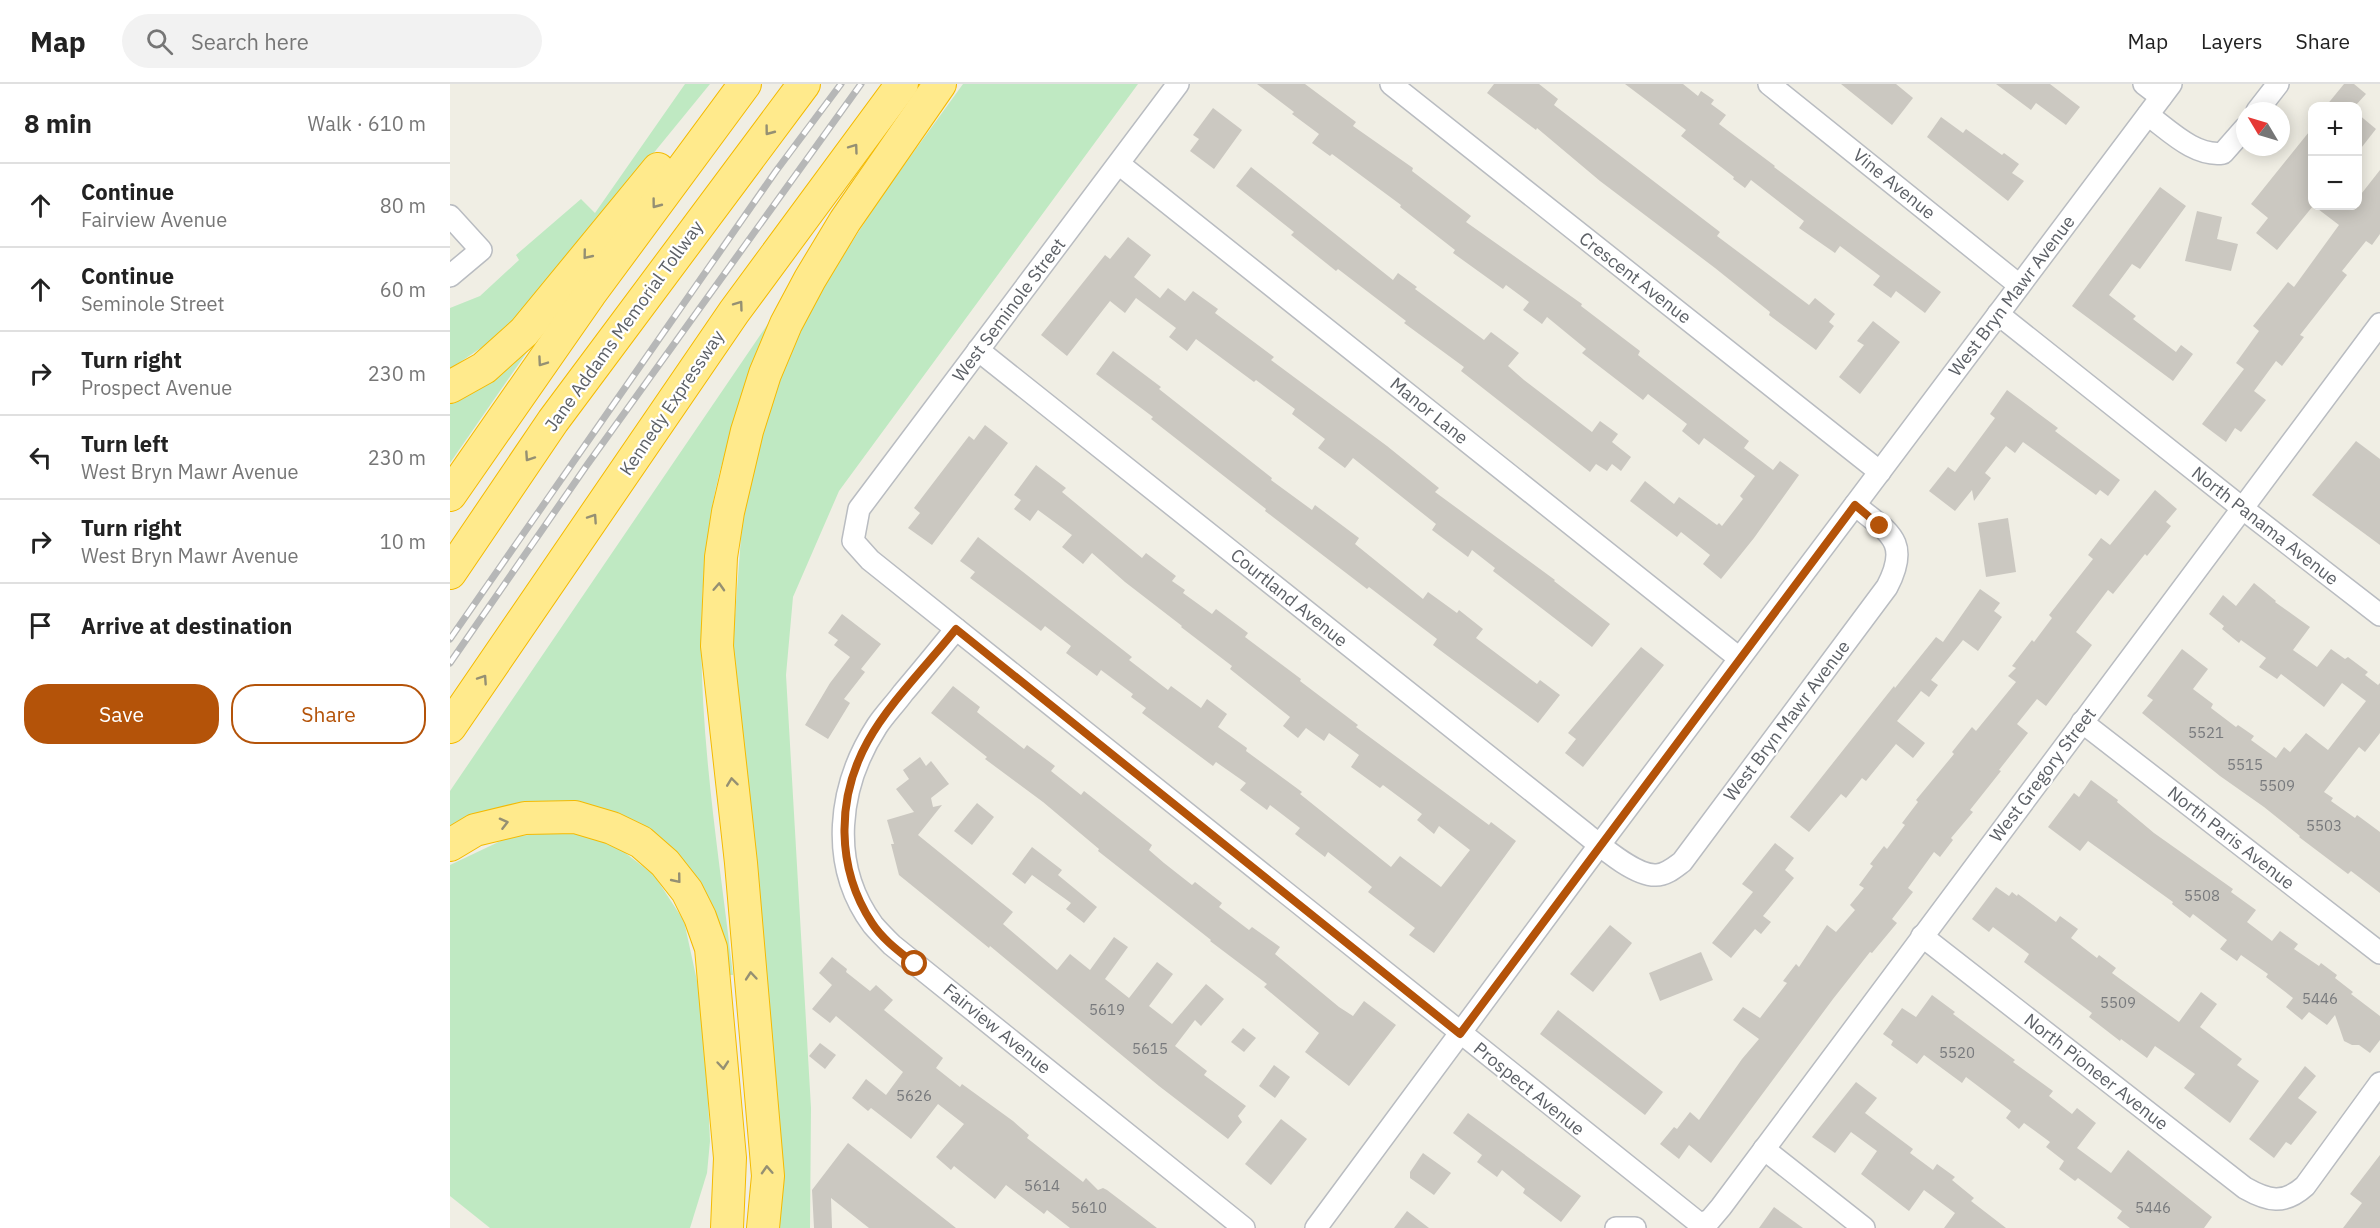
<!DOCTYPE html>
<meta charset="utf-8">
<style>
body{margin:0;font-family:"IBM Plex Sans",sans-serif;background:#f2f2f2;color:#222}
.controls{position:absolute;right:18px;top:18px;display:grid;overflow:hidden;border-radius:12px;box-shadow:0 3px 15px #0003}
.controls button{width:54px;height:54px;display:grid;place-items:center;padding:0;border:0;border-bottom:2px solid #e0e0e0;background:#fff;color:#222;font:30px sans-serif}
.compass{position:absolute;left:1786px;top:18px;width:54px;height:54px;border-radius:50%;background:#fff;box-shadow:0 3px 15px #0003;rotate:308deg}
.stop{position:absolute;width:18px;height:18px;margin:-14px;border:4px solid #b45309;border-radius:50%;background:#fff}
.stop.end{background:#b45309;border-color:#fff;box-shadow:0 2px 6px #0008}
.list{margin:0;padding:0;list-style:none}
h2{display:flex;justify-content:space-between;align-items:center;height:78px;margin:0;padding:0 24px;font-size:26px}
h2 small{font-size:20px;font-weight:400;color:#767676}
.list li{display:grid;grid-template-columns:39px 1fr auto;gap:18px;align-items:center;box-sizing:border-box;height:84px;padding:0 24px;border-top:2px solid #e0e0e0}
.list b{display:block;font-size:22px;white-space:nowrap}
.list p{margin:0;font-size:20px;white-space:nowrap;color:#767676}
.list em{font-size:20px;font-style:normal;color:#767676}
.actions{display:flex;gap:12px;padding:18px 24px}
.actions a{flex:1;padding:14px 0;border:2px solid #b45309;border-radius:24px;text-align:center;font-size:21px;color:#b45309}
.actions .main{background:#b45309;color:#fff}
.icon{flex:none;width:33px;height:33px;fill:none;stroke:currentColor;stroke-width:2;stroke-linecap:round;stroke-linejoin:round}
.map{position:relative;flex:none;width:1930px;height:1144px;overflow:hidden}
header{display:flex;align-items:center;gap:36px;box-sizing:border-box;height:84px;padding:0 30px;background:#fff;border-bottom:2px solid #e0e0e0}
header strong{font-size:28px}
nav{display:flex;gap:33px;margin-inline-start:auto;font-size:21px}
.search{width:420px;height:54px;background:#f2f2f2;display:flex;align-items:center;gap:15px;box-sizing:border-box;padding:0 21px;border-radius:33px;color:#767676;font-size:22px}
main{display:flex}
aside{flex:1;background:#fff}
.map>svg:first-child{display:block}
.green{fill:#bfe9c2}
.building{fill:#cbc8c1}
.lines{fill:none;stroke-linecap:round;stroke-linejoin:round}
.minor-casing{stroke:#b9bcc1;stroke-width:24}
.highway-casing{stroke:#f4ba00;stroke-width:34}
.minor{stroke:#fff;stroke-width:21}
.highway{stroke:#ffea8c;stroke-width:32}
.rail-casing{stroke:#b6b7b7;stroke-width:7}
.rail{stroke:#fff;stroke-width:4.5;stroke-dasharray:14;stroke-linecap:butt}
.oneway{stroke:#959073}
.route{stroke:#b45309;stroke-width:8}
.labels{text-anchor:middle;stroke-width:4.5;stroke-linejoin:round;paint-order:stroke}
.number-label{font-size:15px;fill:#787a7d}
.street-label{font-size:18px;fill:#5c6066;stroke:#fff}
</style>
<header>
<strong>Map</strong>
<div class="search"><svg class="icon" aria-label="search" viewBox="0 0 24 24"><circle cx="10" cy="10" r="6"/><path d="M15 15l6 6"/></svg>Search here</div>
<nav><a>Map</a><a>Layers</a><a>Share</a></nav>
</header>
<main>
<aside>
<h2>8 min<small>Walk · 610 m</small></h2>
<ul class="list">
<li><svg class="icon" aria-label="ahead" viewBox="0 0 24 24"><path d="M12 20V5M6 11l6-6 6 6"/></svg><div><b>Continue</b><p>Fairview Avenue</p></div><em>80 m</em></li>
<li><svg class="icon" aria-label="ahead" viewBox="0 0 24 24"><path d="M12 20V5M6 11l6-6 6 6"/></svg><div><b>Continue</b><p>Seminole Street</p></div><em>60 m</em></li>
<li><svg class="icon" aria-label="right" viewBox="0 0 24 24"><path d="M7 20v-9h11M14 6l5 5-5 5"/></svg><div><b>Turn right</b><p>Prospect Avenue</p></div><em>230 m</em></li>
<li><svg class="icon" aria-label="left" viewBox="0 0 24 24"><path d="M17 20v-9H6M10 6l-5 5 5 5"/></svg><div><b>Turn left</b><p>West Bryn Mawr Avenue</p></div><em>230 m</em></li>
<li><svg class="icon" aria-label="right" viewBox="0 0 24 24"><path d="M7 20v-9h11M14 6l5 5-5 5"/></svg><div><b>Turn right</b><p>West Bryn Mawr Avenue</p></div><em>10 m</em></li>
<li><svg class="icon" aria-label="arrive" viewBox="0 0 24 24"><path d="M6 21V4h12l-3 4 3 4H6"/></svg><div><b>Arrive at destination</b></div></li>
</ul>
<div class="actions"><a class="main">Save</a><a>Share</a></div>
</aside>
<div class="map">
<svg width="1930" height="1144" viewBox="0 0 1930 1144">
<rect width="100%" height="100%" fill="#f0eee4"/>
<g class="green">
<path d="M235,0H260L73,229L44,255L0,285V224L30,212L69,176L66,171L131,115L145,129Z"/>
<path d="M513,0H688L389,407L343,513L336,591L361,1024L360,1144H327L281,584L292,440L310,356L329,299L353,240L377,197L431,113Z"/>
<path d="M332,219C308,281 279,343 265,408C233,567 265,733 283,891H277L224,768L168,729L123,719L0,747V707Z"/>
<path d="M84,258L0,379V316Z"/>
<path d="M119,747L165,761L204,791L234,837L254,929L260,1057L257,1089L240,1144H40L0,1112V781L59,753Z"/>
</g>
<g class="building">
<path d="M807,0H855L906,38L903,42L963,84L962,87L1021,132L1016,138L1132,220L1131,222L1190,267L1188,271L1299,357L1294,364L1323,386L1330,377L1349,391L1304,454L1271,495L1253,480L1260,471L1231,448L1227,453L1180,417L1195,397L1224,420L1229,413L1267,441L1269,439L1272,442L1293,415L1290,412L1305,392L1254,354L1249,361L1232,347L1237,340L1198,310L1193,316L1132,269L1136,265L1097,233L1092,240L1073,226L1079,218L1056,201L1053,205L1003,169L1005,166L950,123L951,121L882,70L880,72L862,59L869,50L842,30L844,28Z"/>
<path d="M1044,0H1089L1108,15L1104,21L1270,148L1267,152L1359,221L1365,214L1385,230L1379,238L1384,242L1366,266L1319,231L1320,228L1265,184L1150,97L1087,44L1086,46L1037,9Z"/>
<path d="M1175,0H1233L1248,12L1251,7L1264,16L1261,20L1276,31L1269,40L1325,82L1324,83L1491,208L1475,229L1446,207L1441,214L1423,201L1430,192L1390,162L1385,169L1349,144L1354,137L1301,96L1295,104L1283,95L1284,93L1231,52L1236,46Z"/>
<path d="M1391,0H1446L1463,14L1442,41Z"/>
<path d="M1546,0H1600L1630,23L1616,41L1586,19L1581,26Z"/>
<path d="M1894,0H1904L1916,10L1905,22H1876Z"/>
<path d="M763,24L792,46L764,85L740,67L749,55L743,51Z"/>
<path d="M1908,30L1926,45L1908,68Z"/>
<path d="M1491,33L1513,49L1516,45L1552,71L1554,69L1569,80L1562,89L1574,97L1558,117L1477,53Z"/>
<path d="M1863,43V122L1827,166L1806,149L1818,134L1801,120Z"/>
<path d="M801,83L943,196L948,189L967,203L965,205L1034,256L1041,248L1069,269L1058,282L1074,296L1142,348L1150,337L1168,350L1162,358L1181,373L1171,387L1162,380L1157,387L1146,380L1140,388L1011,287L1014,283L954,239L956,237L888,185L886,187L841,151L844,148L786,102Z"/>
<path d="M1930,86V150L1922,161L1916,157L1892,187L1897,191L1850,251L1854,253L1832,282L1826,277L1804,307L1816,316L1791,348L1785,344L1776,358L1752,340L1794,285L1786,279L1809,247L1803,242L1838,198L1844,203L1889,141L1864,122H1908V114Z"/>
<path d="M1710,103L1736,122L1690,185L1682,180L1659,211L1686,232L1683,235L1726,268L1731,261L1743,270L1723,297L1622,222Z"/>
<path d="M1747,127L1772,133L1767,155L1788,160L1781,187L1735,177Z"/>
<path d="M678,153L701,171L684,193L710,214L718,204L735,217L743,207L768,225L765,229L824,273L821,276L937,362L989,404L985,408L1105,496L1104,497L1160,540L1142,563L1043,487L1045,484L1022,466L1018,473L982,446L986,440L903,374L895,384L868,364L875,355L842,330L845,325L806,296L804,298L746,255L737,267L719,253L726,244L686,214L675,229L660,217L617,272L591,251L655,171L660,175Z"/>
<path d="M1423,237L1450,258L1410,310L1389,293L1414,261L1407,257Z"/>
<path d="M663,267L711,303L709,305L822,394L821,396L862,426L865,421L909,454L905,460L973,515L978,508L1007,529L1009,526L1033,545L1026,554L1087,600L1090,596L1110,611L1088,639L983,561L987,555L919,503L917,505L815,427L816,425L701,335L703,333L646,290Z"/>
<path d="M1557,306L1608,344L1605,347L1670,396L1658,412L1650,406L1646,411L1573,358L1565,369L1556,362L1535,389L1541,394L1524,417L1522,406L1505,427L1479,407L1498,383L1505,388L1545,334L1540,330Z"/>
<path d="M535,341L558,359L482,461L458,444L470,429L464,424L519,352L524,356Z"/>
<path d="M1906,357L1930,375V461L1862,411Z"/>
<path d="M586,381L616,404L612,408L692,474L696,469L726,492L722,497L735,506L733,509L762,530L766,525L798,549L795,553L851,595L850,597L908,641L906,643L1039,741L1041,738L1066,757L984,869L959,851L965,844L918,808L922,803L907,791L878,768L875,773L845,750L850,744L820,721L817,726L790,706L796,699L766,678L763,682L692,629L696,624L681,613L683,610L651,586L647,592L616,569L621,562L595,542L591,547L520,494L525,488L510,477L528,453L682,573L679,576L718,606L721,602L751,624L757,615L777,630L768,643L797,664L796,667L852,708L850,710L941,783L950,772L991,803L1020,766L989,742L984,750L967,736L972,730L933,701L930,704L901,683L909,671L879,649L874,657L856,644L848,654L833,642L840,633L780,585L782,582L731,543L732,542L675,498L642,469L633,480L612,463L622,451L588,426L580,437L564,425L571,416L564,411Z"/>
<path d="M1705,406L1727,425L1716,438L1721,442L1697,472L1695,470L1663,510L1658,506L1626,548L1642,561L1596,622L1587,615L1567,640L1578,649L1549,686L1551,687L1520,726L1523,728L1501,754L1503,756L1490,773L1484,768L1458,804L1463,808L1442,835L1447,839L1422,869L1420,868L1383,915L1261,1079L1239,1061L1229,1075L1210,1060L1224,1043L1227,1045L1240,1028L1249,1036L1292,975L1309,955L1283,936L1293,923L1310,934L1337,899L1333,897L1346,880L1349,883L1377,841L1386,848L1405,826L1400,821L1414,804L1409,801L1423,782L1420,780L1434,762L1437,765L1455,741L1452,739L1468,718L1466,716L1504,670L1502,668L1522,643L1526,647L1566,598L1558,592L1566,584L1562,582L1582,556L1584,558L1602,534L1599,531L1643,475L1638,471L1651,454L1660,461Z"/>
<path d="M1558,434L1566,488L1536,493L1528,439Z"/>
<path d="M1804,499L1826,517L1825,518L1860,543L1843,566L1867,583L1881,565L1895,575L1898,573L1918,588L1915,591L1928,601L1930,599V649L1915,668L1909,663L1874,708L1883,714L1881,717L1905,734L1907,731L1930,748V809L1901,787L1898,790L1849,753L1850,752L1814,723L1770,692L1692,629L1703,616L1697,612L1732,565L1758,585L1743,605L1763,620L1761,624L1786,643L1788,641L1804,652L1801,656L1826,674L1834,663L1840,668L1856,649L1878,666L1916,617L1892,599L1874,623L1831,590L1827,595L1809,583L1816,574L1791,556L1789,559L1772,545L1774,542L1759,530L1773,511L1786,522Z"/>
<path d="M1530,505L1550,519L1544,527L1552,533L1528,567L1513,556L1481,596L1488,601L1479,613L1471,607L1447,637L1475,659L1463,674L1446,660L1416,697L1412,694L1396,714L1391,710L1359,748L1340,733L1444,602L1445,604L1486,553L1493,558Z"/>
<path d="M392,530L431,560L411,585L415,588L394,615L400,619L378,655L355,641L380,599L400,573L384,561L388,556L378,549Z"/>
<path d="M1191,563L1214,581L1133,683L1115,669L1126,655L1118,649Z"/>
<path d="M503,602L530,623L527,628L542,640L574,665L577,661L605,682L601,687L631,711L634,707L702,761L699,766L714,779L742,801L745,798L772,819L769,823L799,846L802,843L830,863L825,870L889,923L903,932L914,917L946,941L899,1002L855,968L869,949L814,903L817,900L760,857L761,856L648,767L649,765L593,718L535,675L537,673L481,629Z"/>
<path d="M470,673L476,682L481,677L499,700L481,714L483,723L492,721L468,751L563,828L553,840L607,886L620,870L640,886L664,853L678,863L655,895L679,914L707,878L723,890L699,922L722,940L756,900L774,915L751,942L745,936L725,962L757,987L754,991L796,1022L788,1032L792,1038L778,1055L709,1002L540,862L539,864L449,791L441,760H444L437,736L464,728L446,705L459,695L453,686Z"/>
<path d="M1641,696L1668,716L1667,718L1704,749L1783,805L1781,808L1806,826L1797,838L1822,857L1830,847L1848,860L1844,865L1869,882L1871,879L1887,891L1885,894L1903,908L1901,910L1930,932V956L1920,969L1909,961H1902L1894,957L1885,931L1877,941L1859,928L1852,936L1836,923L1843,914L1816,893L1818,890L1791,871L1787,877L1770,865L1777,856L1743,830L1740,834L1722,820L1723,818L1638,757L1630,767L1598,743L1624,709L1629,713Z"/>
<path d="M527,719L544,733L522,761L504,747Z"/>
<path d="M1325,759L1344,774L1335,786L1344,794L1313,832L1321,838L1311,850L1305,845L1281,874L1262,859L1303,808L1292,800Z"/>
<path d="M582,763L612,786L608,791L647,823L634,839L616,825L621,819L582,791L575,800L562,790Z"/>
<path d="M1546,803L1559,812L1562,808L1567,812L1568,810L1606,838L1610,832L1628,845L1621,854L1647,874L1649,871L1666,884L1662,889L1729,938L1751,908L1767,920L1750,943L1792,975L1787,981L1809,997L1780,1039L1734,1004L1745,990L1705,962L1697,974L1671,955L1670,957L1639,933L1642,929L1574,878L1579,870L1543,843L1539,848L1522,835Z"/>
<path d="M1160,841L1182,859L1143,908L1120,890Z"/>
<path d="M1251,868L1263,896L1210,917L1199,889Z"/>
<path d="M382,873L397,885L396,888L420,907L426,901L443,916L434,926L493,974L486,984L510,1003L512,1000L563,1037L579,1051L577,1054L633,1098L636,1094L648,1106L653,1104L657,1106L707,1144H620L597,1126L594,1130L556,1101L545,1115L504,1082L501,1086L486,1073L514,1040L488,1020L461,1055L421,1024L418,1027L402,1014L416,995L436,1011L453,988L386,932L380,939L362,925L382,901L369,889Z"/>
<path d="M1482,911L1505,928L1503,930L1565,976L1563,978L1603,1007L1599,1012L1622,1030L1627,1024L1646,1039L1627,1064L1661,1089L1678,1066L1762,1133L1754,1144H1680L1667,1134L1672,1127L1628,1094L1625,1097L1609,1085L1614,1077L1596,1063L1600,1058L1574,1039L1569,1045L1556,1034L1561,1027L1516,993L1512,999L1474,971L1467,980L1441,961L1443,957L1433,950L1452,924L1466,933Z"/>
<path d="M1108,926L1213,1008L1195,1031L1090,950Z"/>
<path d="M793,944L806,954L794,968L781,958Z"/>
<path d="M370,959L386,971L375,985L359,972Z"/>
<path d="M824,981L840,993L825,1014L809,1002Z"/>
<path d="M1855,982L1866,992L1848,1014L1867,1028L1841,1061L1836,1058L1824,1074L1799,1055Z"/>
<path d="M1406,998L1427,1014L1415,1029L1463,1065L1460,1069L1483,1086L1487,1080L1505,1093L1502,1096L1524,1114L1521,1117L1556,1144H1494L1505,1129L1474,1106L1459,1127L1411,1090L1427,1067L1401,1048L1385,1069L1362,1053Z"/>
<path d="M1018,1029L1131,1112L1111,1138L1073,1109L1075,1105L1052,1086L1047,1093L1027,1078L1032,1071L1003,1049Z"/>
<path d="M831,1035L857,1055L821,1101L795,1080Z"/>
<path d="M398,1059L506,1144H419L381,1114L382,1144H364L362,1106Z"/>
<path d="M973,1069L1001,1089L984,1111L960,1094V1088Z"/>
<path d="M1930,1071V1144H1893L1912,1119L1900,1110Z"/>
<path d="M1324,1123L1353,1144H1309Z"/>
<path d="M957,1127L979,1144H944Z"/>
</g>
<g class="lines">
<defs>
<g id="minor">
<path d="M728,0L409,425L403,457L420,476L1250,1140L1260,1136L1271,1123L1930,240"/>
<path d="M941,0L1430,388"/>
<path d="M1319,0L1569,201"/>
<path d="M1694,0L1711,13"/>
<path d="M1807,27L1828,0"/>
<path d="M1698,31C1720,47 1745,73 1773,69L1795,44"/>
<path d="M669,80L1289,574"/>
<path d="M0,132L31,166L0,192"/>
<path d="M1548,230L1792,424L1930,531"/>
<path d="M528,266L1136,750C1152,763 1185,792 1206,791C1216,791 1224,784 1232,778L1437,503C1461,457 1439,449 1405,421"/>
<path d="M506,545C488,567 471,588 453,609C445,620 435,630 427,642C388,702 378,780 423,841C429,848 436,855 442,861L794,1144"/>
<path d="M1632,638L1930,869"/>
<path d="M1472,852L1795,1104C1818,1117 1834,1121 1855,1102L1930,999"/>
<path d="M1314,1065L1414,1144"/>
<path d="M866,1144L1136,779L1721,0"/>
<path d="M1166,1144H1185"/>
</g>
<g id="highway">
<path d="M0,303L34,284L74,248L208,85"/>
<path d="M0,411L140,210L295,0"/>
<path d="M0,489L103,337L354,0"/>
<path d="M0,643L284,228L452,0"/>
<path d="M0,761L25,746L75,734L125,733L162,744L191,758L215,779L237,807L250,833L261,864L280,1074L277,1144"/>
<path d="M313,1144L318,1092L291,779L267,562L271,473L278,428L297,347L315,290L336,240L360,195L395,137L490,0"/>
</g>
</defs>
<use href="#minor" class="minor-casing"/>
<use href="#highway" class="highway-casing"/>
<use href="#minor" class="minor"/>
<use href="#highway" class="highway"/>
<defs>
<g id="rail">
<path d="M0,555L326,87L391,0"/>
<path d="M0,579L137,381L411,0"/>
</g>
</defs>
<use href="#rail" class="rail-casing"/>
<use href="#rail" class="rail"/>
</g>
<defs><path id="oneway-chevron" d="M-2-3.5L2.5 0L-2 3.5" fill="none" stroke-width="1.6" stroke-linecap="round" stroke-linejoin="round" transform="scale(1.5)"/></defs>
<g class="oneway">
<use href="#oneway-chevron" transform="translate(319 47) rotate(127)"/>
<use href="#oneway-chevron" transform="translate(404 64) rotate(-54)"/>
<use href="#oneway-chevron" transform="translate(206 120) rotate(127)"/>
<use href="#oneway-chevron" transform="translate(137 171) rotate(129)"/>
<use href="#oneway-chevron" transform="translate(289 221) rotate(-54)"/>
<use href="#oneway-chevron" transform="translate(92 278) rotate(125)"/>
<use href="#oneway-chevron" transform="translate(79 373) rotate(124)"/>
<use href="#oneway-chevron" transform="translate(143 434) rotate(-56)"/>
<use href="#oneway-chevron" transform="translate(269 503) rotate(-87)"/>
<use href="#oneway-chevron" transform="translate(33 595) rotate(-56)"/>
<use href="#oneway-chevron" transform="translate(282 698) rotate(-97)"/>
<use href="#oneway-chevron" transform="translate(54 739) rotate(-14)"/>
<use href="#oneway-chevron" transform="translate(227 795) rotate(51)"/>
<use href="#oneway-chevron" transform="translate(301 892) rotate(-95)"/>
<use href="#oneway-chevron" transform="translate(273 981) rotate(85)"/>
<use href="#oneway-chevron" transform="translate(317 1086) rotate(-93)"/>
</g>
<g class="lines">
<path class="route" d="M465,880C450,868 433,856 422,839C386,784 386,714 418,657C439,619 478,580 506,545L1010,950L1405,421L1430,442"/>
</g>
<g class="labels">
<g class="number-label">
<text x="1756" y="654">5521</text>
<text x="1795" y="686">5515</text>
<text x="1827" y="707">5509</text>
<text x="1874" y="747">5503</text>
<text x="1752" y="817">5508</text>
<text x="1870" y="920">5446</text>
<text x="1668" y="924">5509</text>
<text x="657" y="931">5619</text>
<text x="700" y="970">5615</text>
<text x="1507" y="974">5520</text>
<text x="464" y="1017">5626</text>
<text x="592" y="1107">5614</text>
<text x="639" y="1129">5610</text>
<text x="1703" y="1129">5446</text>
</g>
<g class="street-label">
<text transform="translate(1444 100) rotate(39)" y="6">Vine Avenue</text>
<text transform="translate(1185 194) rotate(38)" y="6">Crescent Avenue</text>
<text transform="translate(1562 212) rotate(-53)" y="6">West Bryn Mawr Avenue</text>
<text transform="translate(559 226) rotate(-53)" y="6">West Seminole Street</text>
<text transform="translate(174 242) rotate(-54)" y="6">Jane Addams Memorial Tollway</text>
<text transform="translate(222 319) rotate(-56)" y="6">Kennedy Expressway</text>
<text transform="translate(979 327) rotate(39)" y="6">Manor Lane</text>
<text transform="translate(1815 442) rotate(38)" y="6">North Panama Avenue</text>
<text transform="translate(839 514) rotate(39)" y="6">Courtland Avenue</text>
<text transform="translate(1337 637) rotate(-53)" y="6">West Bryn Mawr Avenue</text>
<text transform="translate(1593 691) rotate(-53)" y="6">West Gregory Street</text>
<text transform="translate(1781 754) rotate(38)" y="6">North Paris Avenue</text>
<text transform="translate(547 945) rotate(39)" y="6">Fairview Avenue</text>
<text transform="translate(1646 988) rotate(38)" y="6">North Pioneer Avenue</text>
<text transform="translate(1079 1005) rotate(39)" y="6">Prospect Avenue</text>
</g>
</g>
</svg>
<div class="controls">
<button>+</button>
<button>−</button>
</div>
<svg class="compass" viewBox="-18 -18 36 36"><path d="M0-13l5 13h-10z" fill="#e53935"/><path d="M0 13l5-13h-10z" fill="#767676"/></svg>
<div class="stop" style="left:465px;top:880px"></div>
<div class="stop end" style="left:1430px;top:442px"></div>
</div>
</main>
